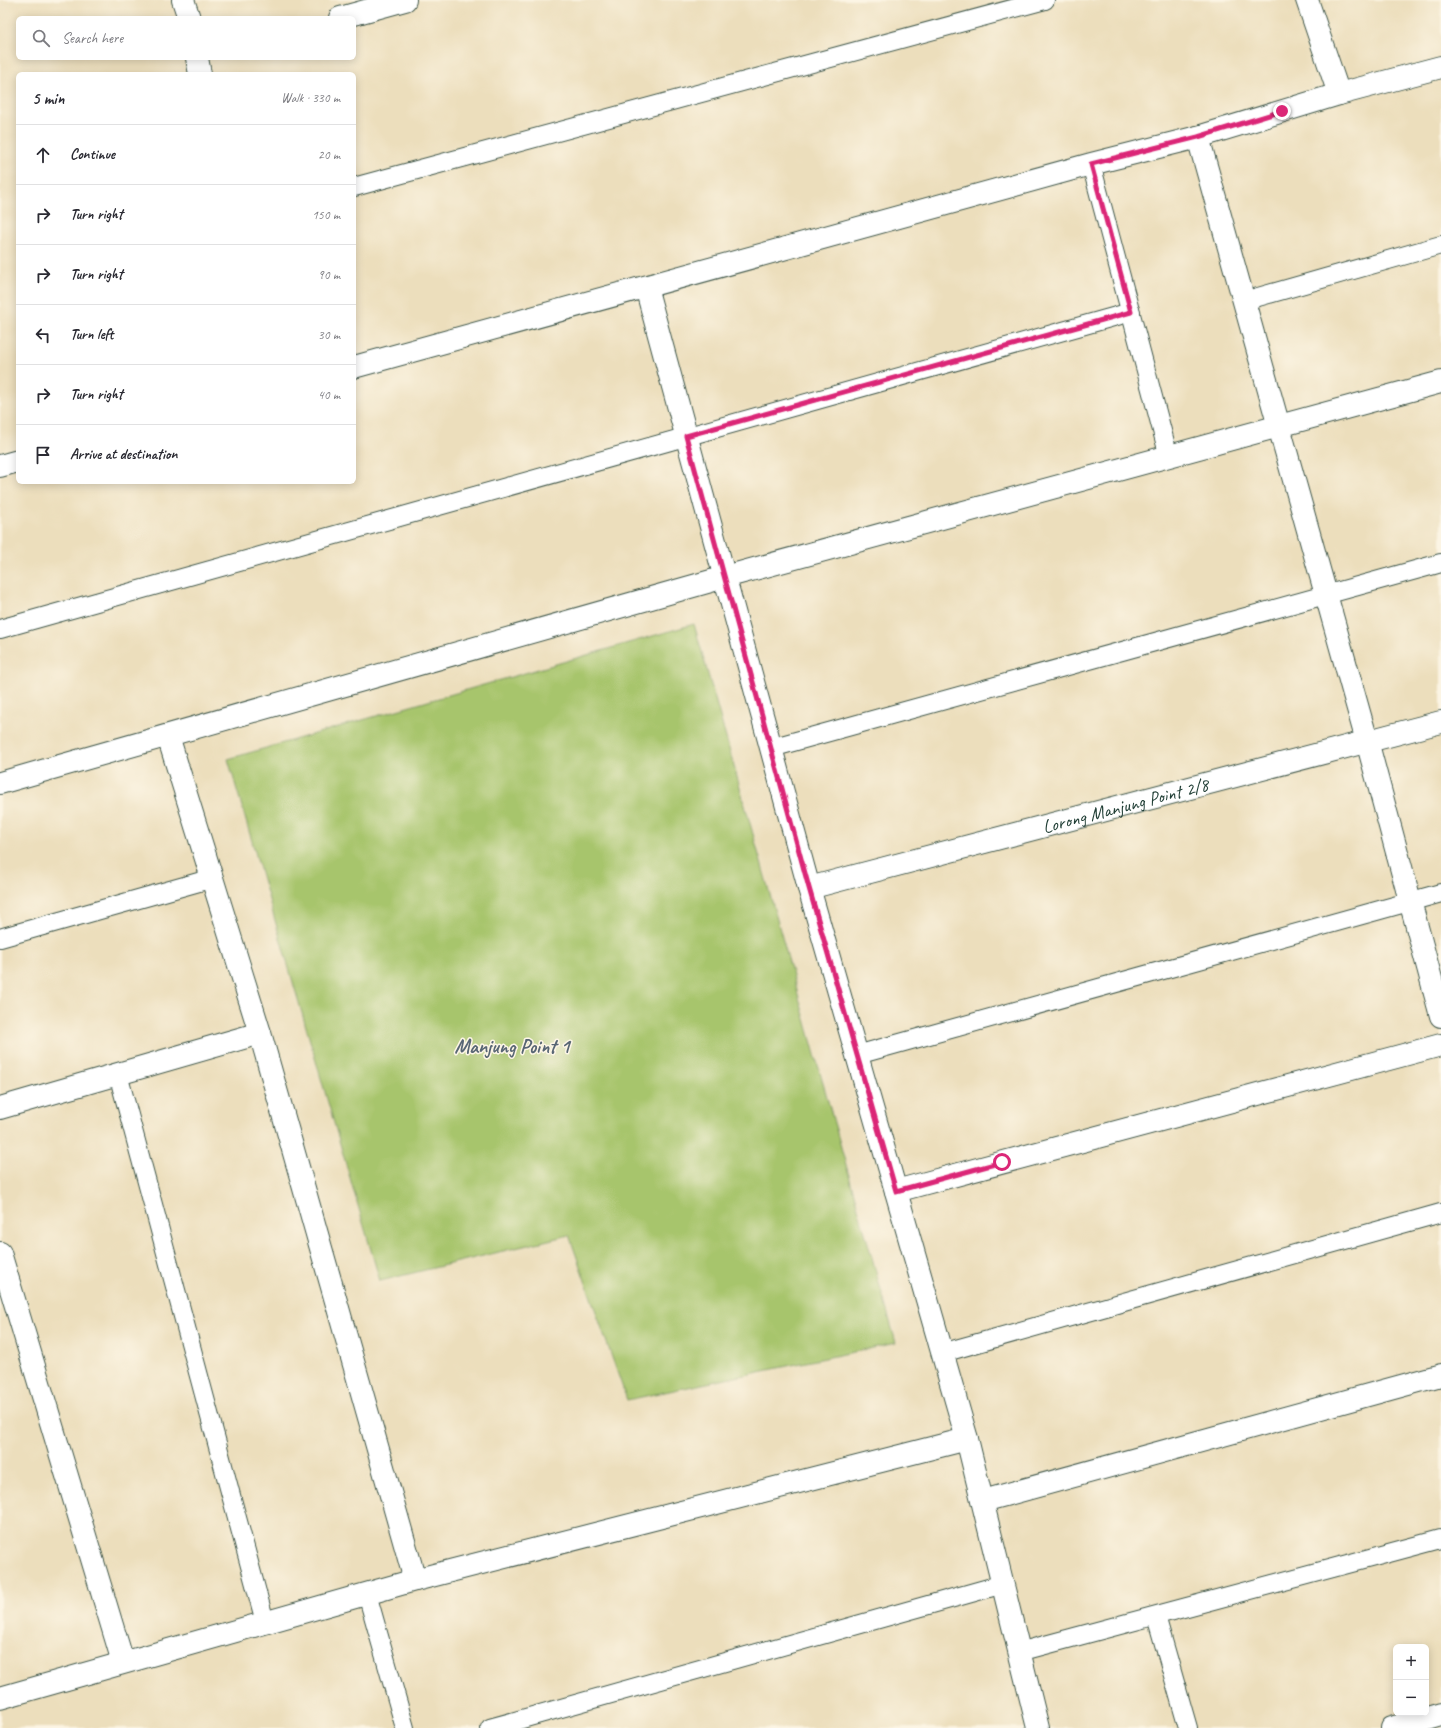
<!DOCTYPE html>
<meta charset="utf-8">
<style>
body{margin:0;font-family:Caveat,sans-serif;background:#f2f2f3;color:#2b2b33}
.controls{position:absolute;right:12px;bottom:12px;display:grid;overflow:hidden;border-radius:6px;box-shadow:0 2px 10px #0003}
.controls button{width:36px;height:36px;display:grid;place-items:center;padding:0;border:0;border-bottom:1px solid #e1e1e2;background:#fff;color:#2b2b33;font:20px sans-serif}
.stop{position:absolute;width:12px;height:12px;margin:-9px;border:3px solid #db2777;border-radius:50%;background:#fff}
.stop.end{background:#db2777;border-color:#fff;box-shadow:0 1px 4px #0008}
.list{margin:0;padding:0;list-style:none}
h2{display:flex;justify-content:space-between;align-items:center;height:52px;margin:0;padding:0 16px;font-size:17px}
h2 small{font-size:13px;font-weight:400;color:#7c7c81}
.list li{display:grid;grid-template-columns:26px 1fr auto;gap:12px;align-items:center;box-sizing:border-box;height:60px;padding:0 16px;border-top:1px solid #e1e1e2}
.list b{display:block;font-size:15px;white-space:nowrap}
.list em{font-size:13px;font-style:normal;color:#7c7c81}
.icon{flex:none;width:22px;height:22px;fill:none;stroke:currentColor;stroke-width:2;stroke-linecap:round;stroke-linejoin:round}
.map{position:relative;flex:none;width:1441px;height:1728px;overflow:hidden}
.search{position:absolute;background:#fff;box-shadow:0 2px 10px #0003;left:16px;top:16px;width:340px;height:44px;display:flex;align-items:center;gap:10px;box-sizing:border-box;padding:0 14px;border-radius:6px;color:#7c7c81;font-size:15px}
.panel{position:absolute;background:#fff;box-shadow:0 2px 10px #0003;left:16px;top:72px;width:340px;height:412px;border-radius:6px}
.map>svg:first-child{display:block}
.green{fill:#a7c56c;stroke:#638150}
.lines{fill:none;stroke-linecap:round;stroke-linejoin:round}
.lane-casing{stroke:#3e5548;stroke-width:20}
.street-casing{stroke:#3e5548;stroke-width:24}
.lane{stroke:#fff;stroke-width:18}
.street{stroke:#fff;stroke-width:22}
.route{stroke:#db2777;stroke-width:5}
.labels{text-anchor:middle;stroke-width:3;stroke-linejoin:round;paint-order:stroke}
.street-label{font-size:19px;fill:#1f3d34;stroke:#fcf5e5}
.neighbourhood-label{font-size:20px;font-weight:bold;fill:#586674;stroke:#fcf5e5}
</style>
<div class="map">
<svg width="1441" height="1728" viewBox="0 0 1441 1728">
<rect width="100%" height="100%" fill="#fcf5e5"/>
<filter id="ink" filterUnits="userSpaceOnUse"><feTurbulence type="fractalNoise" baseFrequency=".025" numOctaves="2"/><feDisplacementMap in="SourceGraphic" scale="8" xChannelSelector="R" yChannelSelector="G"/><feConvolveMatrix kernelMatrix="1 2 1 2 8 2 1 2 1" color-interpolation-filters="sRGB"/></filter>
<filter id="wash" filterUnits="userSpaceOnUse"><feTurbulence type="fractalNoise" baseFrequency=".012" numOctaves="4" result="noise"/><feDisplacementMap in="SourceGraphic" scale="16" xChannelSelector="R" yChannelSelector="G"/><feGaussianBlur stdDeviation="0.9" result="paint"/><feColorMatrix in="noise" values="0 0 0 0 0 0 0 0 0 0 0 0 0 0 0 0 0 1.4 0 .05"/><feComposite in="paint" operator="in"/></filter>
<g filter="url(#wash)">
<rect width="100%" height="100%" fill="#ecdebc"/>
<path class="green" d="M694,624L896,1343L627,1400L569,1235L380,1281L228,759Z"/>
</g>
<g filter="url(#ink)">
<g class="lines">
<defs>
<g id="lane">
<path d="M1091,164L1169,457"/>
<path d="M354,187L1045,0"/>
<path d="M1244,301L1441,245"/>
<path d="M0,629L1131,312"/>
<path d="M771,748L1441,563"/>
<path d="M0,938L213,878"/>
<path d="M857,1055L1441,893"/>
<path d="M118,1074L265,1622"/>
<path d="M942,1353L1441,1213"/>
<path d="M367,1594L405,1728"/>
<path d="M1156,1616L1188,1728"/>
<path d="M1019,1652L1441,1539"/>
<path d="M490,1728L1003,1584"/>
</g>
<g id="street">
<path d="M183,0L189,18"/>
<path d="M1307,0L1339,94"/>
<path d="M340,18L405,0"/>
<path d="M197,58L200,74"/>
<path d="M1198,137L1367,741L1441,1016"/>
<path d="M646,287L809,888L967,1439L1038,1728"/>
<path d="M354,367L1091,164L1198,137L1339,94L1441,67"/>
<path d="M0,466L18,461"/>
<path d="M168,736L260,1033L415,1580"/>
<path d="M0,783L725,577L1441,382"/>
<path id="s1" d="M809,888L1441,722"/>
<path d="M0,1108L260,1033"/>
<path d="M896,1191L1441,1045"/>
<path d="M0,1253L123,1662"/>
<path d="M983,1501L1441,1375"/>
<path d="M0,1698L415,1580L967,1439"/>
<path d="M1392,1728L1441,1714"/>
</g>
</defs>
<use href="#lane" class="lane-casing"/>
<use href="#street" class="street-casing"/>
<use href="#lane" class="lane"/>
<use href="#street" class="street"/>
</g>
</g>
<g class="lines" filter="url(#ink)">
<path class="route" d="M1002,1162L896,1191L809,888L686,436L1131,312L1091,164L1198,137L1282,111"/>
</g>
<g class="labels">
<g class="street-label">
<text dy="7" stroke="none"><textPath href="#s1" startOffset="327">Lorong Manjung Point 2/8</textPath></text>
</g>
<g class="neighbourhood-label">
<text x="512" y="1053">Manjung Point 1</text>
</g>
</g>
</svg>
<div class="controls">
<button>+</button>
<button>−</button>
</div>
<div class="stop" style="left:1002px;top:1162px"></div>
<div class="stop end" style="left:1282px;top:111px"></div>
<div class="search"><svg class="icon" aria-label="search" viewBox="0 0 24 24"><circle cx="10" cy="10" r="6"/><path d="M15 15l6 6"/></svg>Search here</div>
<section class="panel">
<h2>5 min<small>Walk · 330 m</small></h2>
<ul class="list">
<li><svg class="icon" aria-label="ahead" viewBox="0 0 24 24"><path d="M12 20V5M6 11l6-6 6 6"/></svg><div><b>Continue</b></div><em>20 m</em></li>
<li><svg class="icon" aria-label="right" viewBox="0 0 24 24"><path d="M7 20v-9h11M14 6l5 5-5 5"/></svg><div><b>Turn right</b></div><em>150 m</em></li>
<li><svg class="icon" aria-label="right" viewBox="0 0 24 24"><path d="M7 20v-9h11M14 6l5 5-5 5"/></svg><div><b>Turn right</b></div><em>90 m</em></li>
<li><svg class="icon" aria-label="left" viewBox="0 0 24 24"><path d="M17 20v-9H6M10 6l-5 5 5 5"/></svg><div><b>Turn left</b></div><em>30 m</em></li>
<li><svg class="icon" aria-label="right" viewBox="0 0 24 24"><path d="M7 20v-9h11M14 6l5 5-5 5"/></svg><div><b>Turn right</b></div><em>40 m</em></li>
<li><svg class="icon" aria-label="arrive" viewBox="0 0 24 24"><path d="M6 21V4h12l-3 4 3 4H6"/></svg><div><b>Arrive at destination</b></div></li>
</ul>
</section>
</div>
